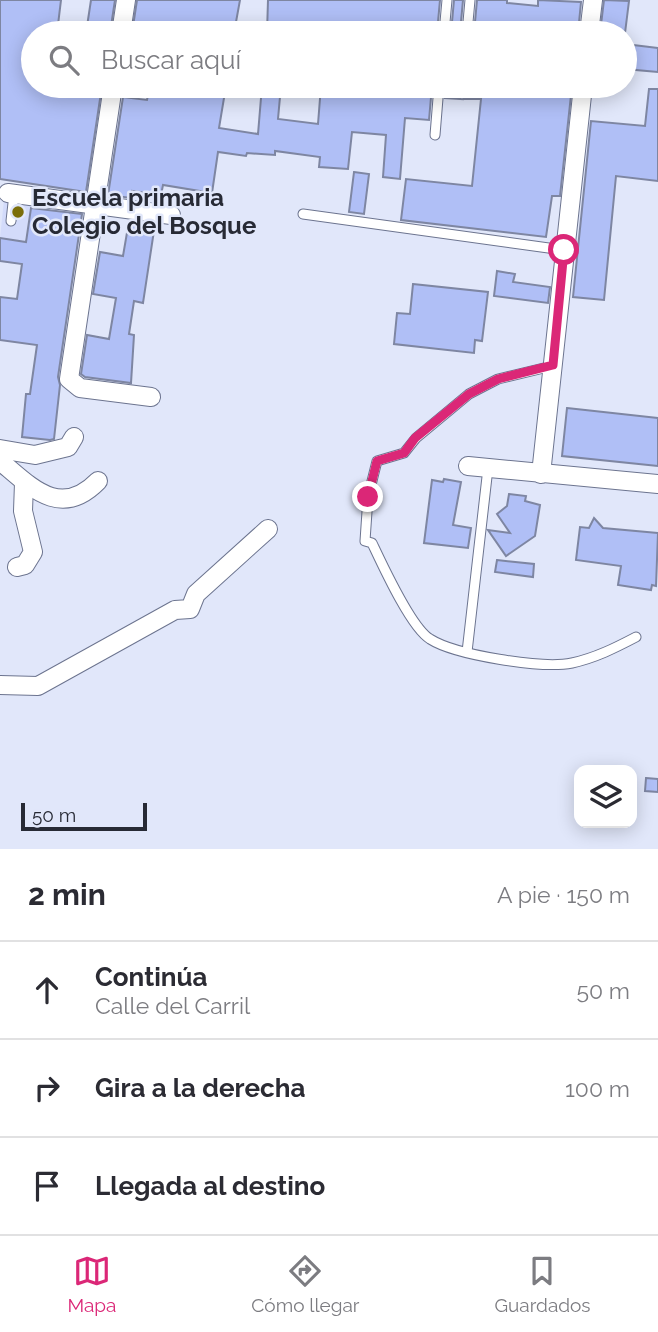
<!DOCTYPE html>
<html lang="es">
<meta charset="utf-8">
<style>
body{margin:0;font-family:Raleway,sans-serif;background:#f2f2f3;color:#2b2b33}
.controls{position:absolute;right:21px;bottom:21px;display:grid;overflow:hidden;border-radius:14px;box-shadow:0 4px 18px #0003}
.controls button{width:63px;height:63px;display:grid;place-items:center;padding:0;border:0;border-bottom:2px solid #e1e1e2;background:#fff;color:#2b2b33;font:35px sans-serif}
.scale{position:absolute;left:21px;bottom:18px;width:126px;box-sizing:border-box;padding-left:7px;border:4px solid #272a35;border-top:0;font-size:19px;line-height:24px;white-space:nowrap;color:#272a35;-webkit-text-stroke:5px #e1e7fa;paint-order:stroke}
.stop{position:absolute;width:21px;height:21px;margin:-16px;border:5px solid #db2777;border-radius:50%;background:#fff}
.stop.end{background:#db2777;border-color:#fff;box-shadow:0 2px 7px #0008}
.list{margin:0;padding:0;list-style:none}
h2{display:flex;justify-content:space-between;align-items:center;height:91px;margin:0;padding:0 28px;font-size:30px}
h2 small{font-size:23px;font-weight:400;color:#7c7c81}
.list li{display:grid;grid-template-columns:46px 1fr auto;gap:21px;align-items:center;box-sizing:border-box;height:98px;padding:0 28px;border-top:2px solid #e1e1e2}
.list b{display:block;font-size:26px;white-space:nowrap}
.list p{margin:0;font-size:23px;white-space:nowrap;color:#7c7c81}
.list em{font-size:23px;font-style:normal;color:#7c7c81}
.icon{flex:none;width:38px;height:38px;fill:none;stroke:currentColor;stroke-width:2;stroke-linecap:round;stroke-linejoin:round}
.map{position:relative;flex:none;width:658px;height:849px;overflow:hidden}
.search{position:absolute;background:#fff;box-shadow:0 4px 18px #0003;left:21px;right:21px;top:21px;height:77px;display:flex;align-items:center;gap:18px;box-sizing:border-box;padding:0 24px;border-radius:38px;color:#7c7c81;font-size:26px}
.sheet{height:385px;background:#fff}
nav{display:flex;justify-content:space-around;align-items:center;box-sizing:border-box;height:98px;border-top:2px solid #e1e1e2;background:#fff;font-size:19px;color:#7c7c81}
nav a{display:grid;justify-items:center;gap:4px}
nav .on{color:#db2777}
.map>svg:first-child{display:block}
.built{fill:#d3dbfa}
.building{fill:#b0bff6;stroke:#7e86a2;stroke-width:2}
.lines{fill:none;stroke-linecap:round;stroke-linejoin:round}
.lane-casing{stroke:#6c748f;stroke-width:11}
.street-casing{stroke:#6c748f;stroke-width:20}
.lane{stroke:#fff;stroke-width:9}
.street{stroke:#fff;stroke-width:18}
.route{stroke:#db2777;stroke-width:9}
.poi-dot{fill:#7b6e0a;stroke:#e1e7fa;stroke-width:2.5}
.labels{text-anchor:middle;stroke-width:5;stroke-linejoin:round;paint-order:stroke}
.poi-label{font-size:24px;font-weight:bold;fill:#272a35;stroke:#e1e7fa;text-anchor:start}
</style>
<div class="map">
<svg width="658" height="849" viewBox="0 0 658 849">
<rect width="100%" height="100%" fill="#e1e7fa"/>
<path class="built" d="M4,200L31,203L25,241L0,238Z"/>
<g class="building">
<path d="M0,0H61L57,33H33V86H102L86,192L0,179Z"/>
<path d="M91,0H115L110,33H86Z"/>
<path d="M137,0H240L234,33H132Z"/>
<path d="M268,0H440L437,33H267Z"/>
<path d="M454,0H463L460,33H451Z"/>
<path d="M477,0H507V3L538,6V0L581,2L578,33H474Z"/>
<path d="M604,0L629,1L625,33H600Z"/>
<path d="M625,44L658,48V72L625,69Z"/>
<path d="M150,86H226L219,128L258,134L262,86H281L278,119L318,124L321,86H432L429,120L405,118L400,179L383,177L386,135L352,132L348,169L319,167L320,157L275,151V155L247,153L246,156L218,152L212,193L163,185L161,195L132,191L131,198L108,195L123,97L147,100Z"/>
<path d="M446,86H455L456,95L461,99L445,98Z"/>
<path d="M469,86H572L560,196H552L546,237L401,220L406,179L472,186L481,99H463L468,95Z"/>
<path d="M649,89H658V181L616,176L604,300L573,297L591,121L645,126Z"/>
<path d="M354,172L369,174L364,214L349,212Z"/>
<path d="M31,208L82,214L58,377L60,385L54,439L50,440L22,437L26,394H30L37,345L0,340V297L17,299L22,264L0,261V238L26,242Z"/>
<path d="M129,221L155,224L143,303L134,301L129,334L134,335L131,383L85,377L81,374L87,335L109,339L116,298L93,294L100,252L123,256Z"/>
<path d="M497,271L515,274L513,282L550,287L548,303L494,296Z"/>
<path d="M413,284L488,292L482,341L475,340L474,353L394,344L397,313L410,314Z"/>
<path d="M567,408L658,418V466L562,456Z"/>
<path d="M444,479L461,482L453,525L471,528L468,548L424,543L432,480L443,482Z"/>
<path d="M509,494L526,496L525,501L540,505L535,536L506,556L488,530L510,533L497,514L507,506Z"/>
<path d="M594,518L603,528L658,533L656,586L652,585L651,590L618,585L621,566L576,560L580,527L589,528Z"/>
<path d="M497,560L534,564L533,577L495,572Z"/>
<path d="M646,778L658,779V792L645,791Z"/>
</g>
<g class="lines">
<defs>
<g id="lane">
<path d="M444,33L447,0"/>
<path d="M467,33L470,0"/>
<path d="M462,92V86"/>
<path d="M435,135L439,86"/>
<path d="M303,214L563,250"/>
<path d="M11,221L14,194"/>
<path d="M552,366L498,379L469,394L416,438L404,453L377,461L368,497L365,541L372,543C382,564 411,628 430,639C455,655 542,669 572,663C595,658 615,648 636,637"/>
<path d="M467,652L488,468"/>
</g>
<g id="street">
<path d="M121,33L126,0"/>
<path d="M589,33L593,0"/>
<path d="M113,86L69,379L80,388L151,397"/>
<path d="M8,193L171,215"/>
<path d="M0,449L35,455L68,447L74,437"/>
<path d="M0,461C30,486 60,520 98,481"/>
<path d="M468,466L658,484"/>
<path d="M541,474L583,86"/>
<path d="M17,567L25,565L33,552L23,511L24,483"/>
<path d="M0,685L38,686L175,610L190,609L196,594L268,529"/>
</g>
</defs>
<use href="#lane" class="lane-casing"/>
<use href="#street" class="street-casing"/>
<use href="#lane" class="lane"/>
<use href="#street" class="street"/>
</g>
<g class="lines">
<path class="route" d="M368,497L377,461L404,453L415,438L469,394L498,379L553,365L564,250"/>
</g>
<circle class="poi-dot" cx="18" cy="212" r="7"/>
<g class="labels">
<g class="poi-label">
<text x="32" y="206">Escuela primaria<tspan x="32" dy="28">Colegio del Bosque</tspan></text>
</g>
</g>
</svg>
<div class="controls">
<button><svg class="icon" aria-label="layers" viewBox="0 0 24 24"><path d="M12 4l9 5-9 5-9-5zM3 14l9 5 9-5"/></svg></button>
</div>
<div class="scale">50 m</div>
<div class="stop" style="left:564px;top:250px"></div>
<div class="stop end" style="left:368px;top:497px"></div>
<div class="search"><svg class="icon" aria-label="search" viewBox="0 0 24 24"><circle cx="10" cy="10" r="6"/><path d="M15 15l6 6"/></svg>Buscar aquí</div>
</div>
<section class="sheet">
<h2>2 min<small>A pie · 150 m</small></h2>
<ul class="list">
<li><svg class="icon" aria-label="ahead" viewBox="0 0 24 24"><path d="M12 20V5M6 11l6-6 6 6"/></svg><div><b>Continúa</b><p>Calle del Carril</p></div><em>50 m</em></li>
<li><svg class="icon" aria-label="right" viewBox="0 0 24 24"><path d="M7 20v-9h11M14 6l5 5-5 5"/></svg><div><b>Gira a la derecha</b></div><em>100 m</em></li>
<li><svg class="icon" aria-label="arrive" viewBox="0 0 24 24"><path d="M6 21V4h12l-3 4 3 4H6"/></svg><div><b>Llegada al destino</b></div></li>
</ul>
</section>
<nav>
<a class="on"><svg class="icon" aria-label="map" viewBox="0 0 24 24"><path d="M3 6l6-2 6 2 6-2v14l-6 2-6-2-6 2zM9 4v14M15 6v14"/></svg>Mapa</a>
<a><svg class="icon" aria-label="directions" viewBox="0 0 24 24"><path d="M12 3l9 9-9 9-9-9zM9 14v-3h6M13 9l2 2-2 2"/></svg>Cómo llegar</a>
<a><svg class="icon" aria-label="saved" viewBox="0 0 24 24"><path d="M7 4h10v16l-5-4-5 4z"/></svg>Guardados</a>
</nav>
